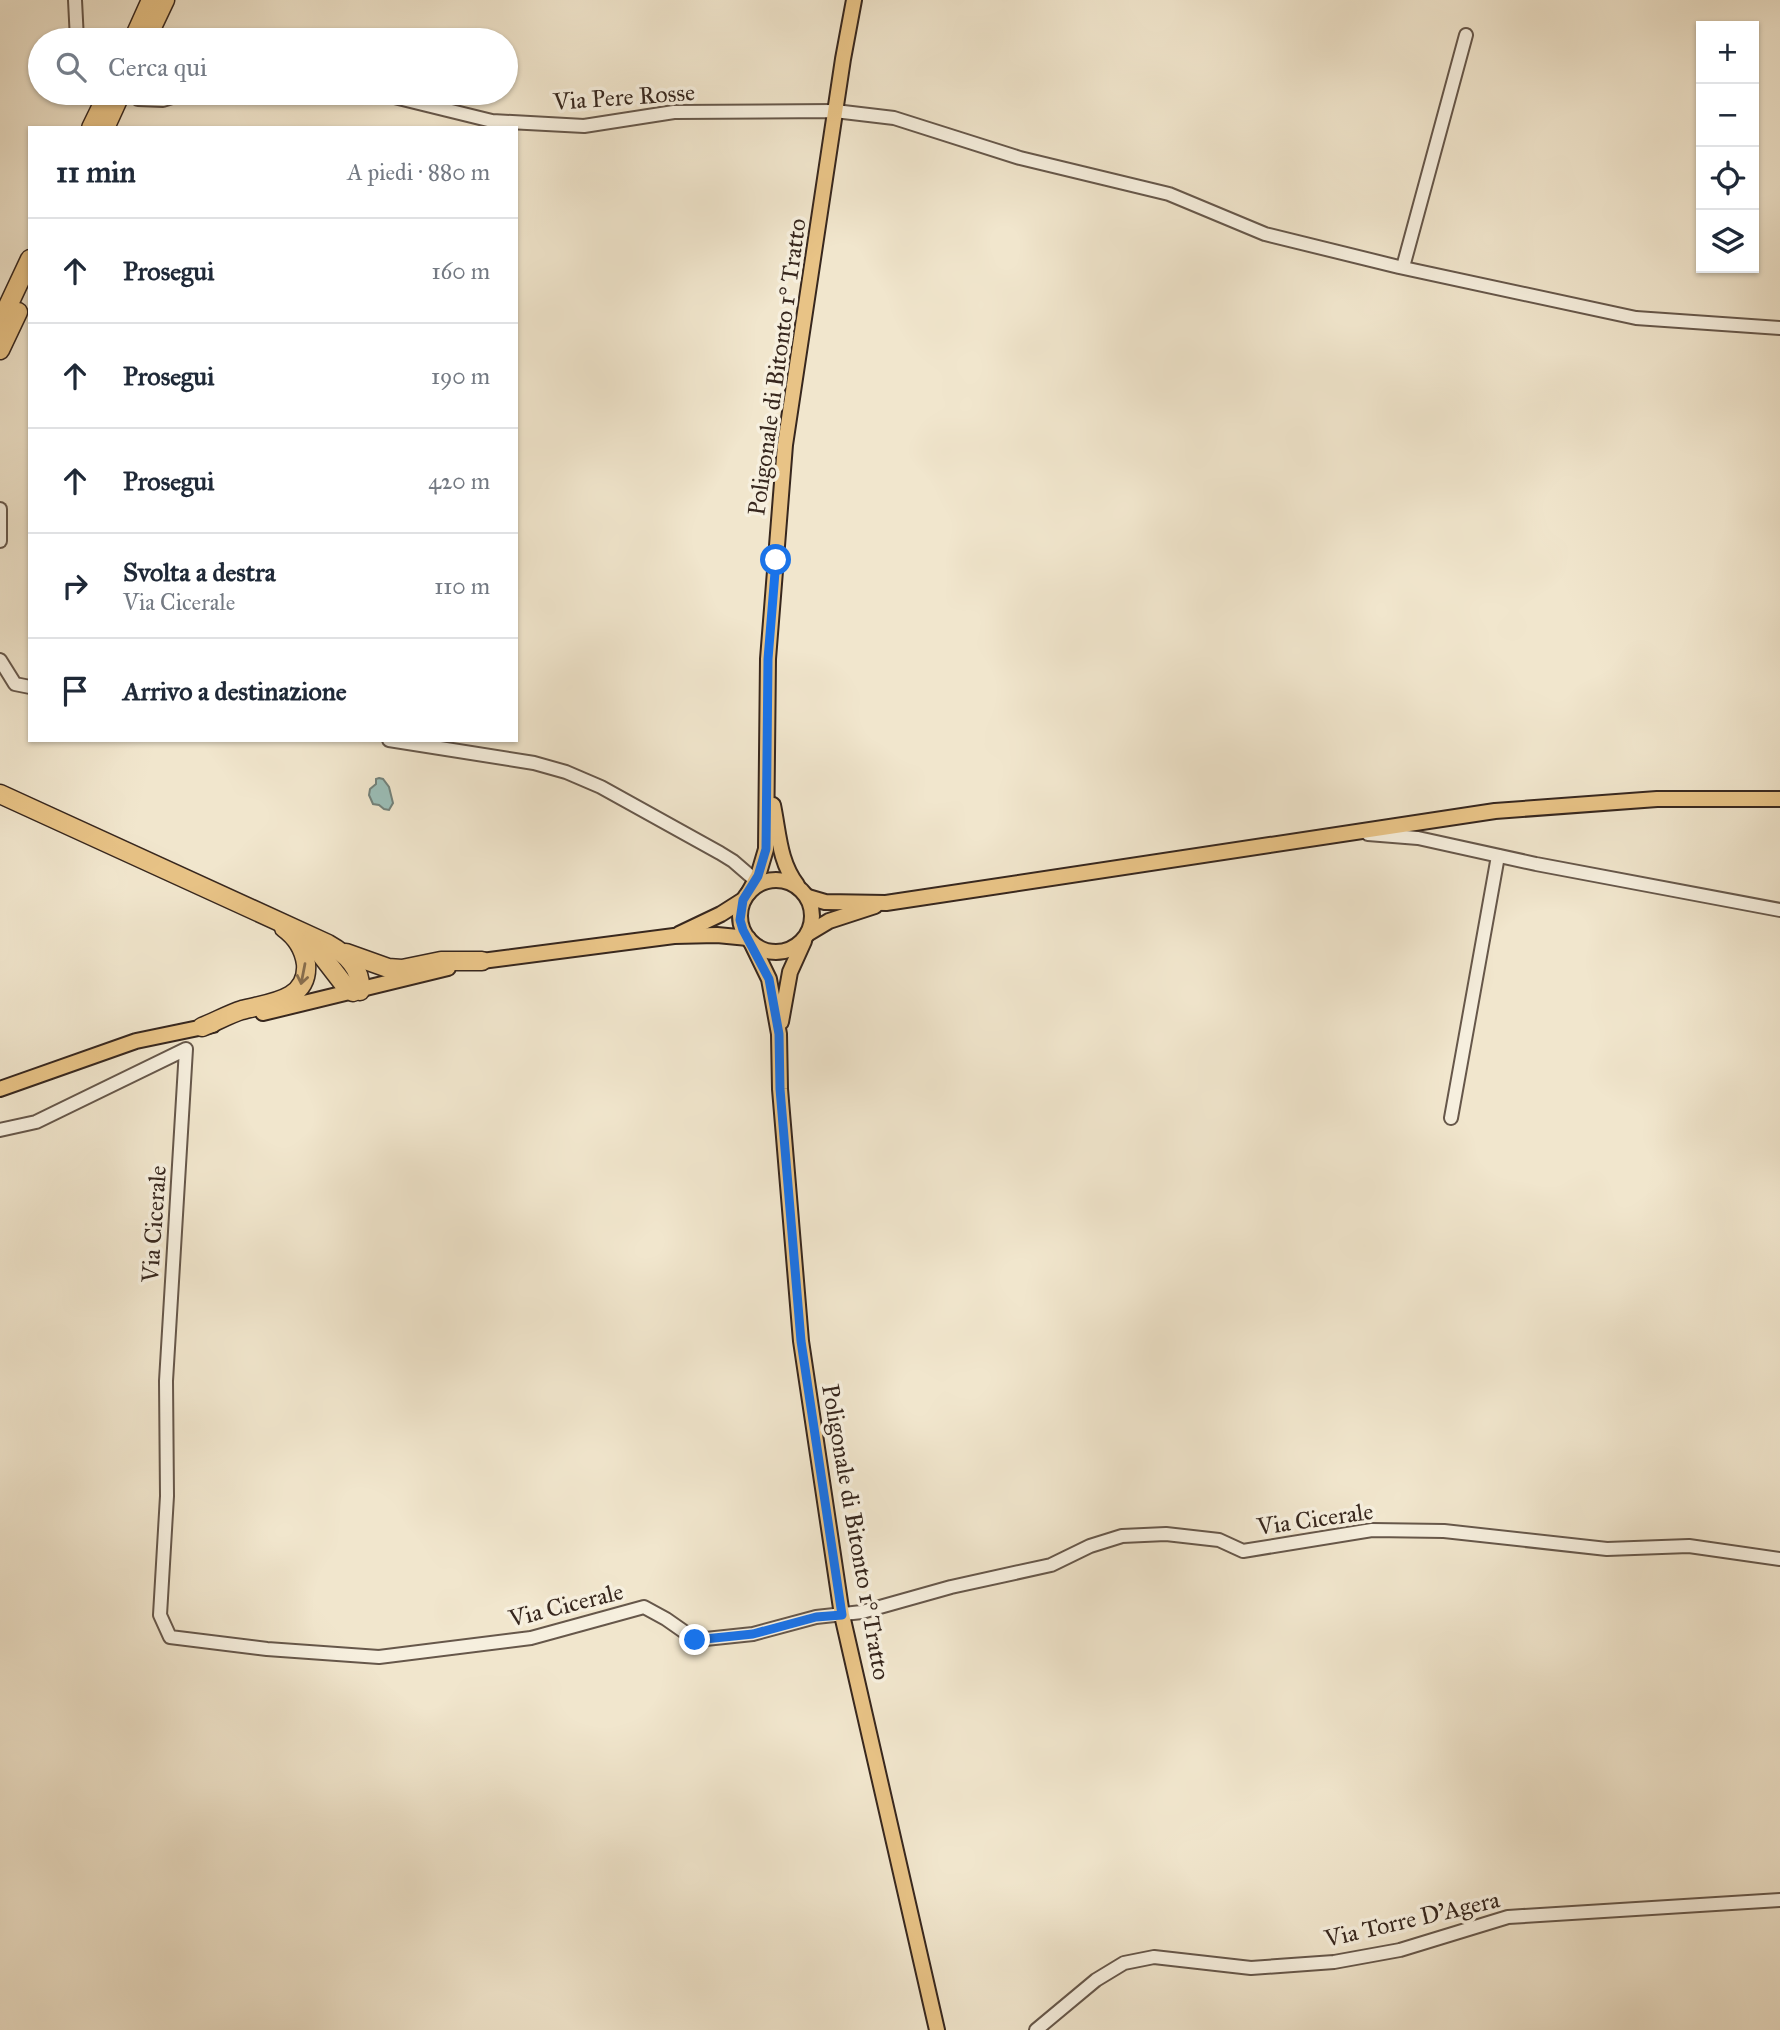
<!DOCTYPE html>
<html lang="it">
<meta charset="utf-8">
<style>
body{margin:0;font-family:"IM FELL Great Primer",serif;background:#f2f2f3;color:#1f2937}
.controls{position:absolute;right:21px;top:21px;display:grid;overflow:hidden;border-radius:0px;box-shadow:0 2px 5px #0004}
.controls button{width:63px;height:63px;display:grid;place-items:center;padding:0;border:0;border-bottom:2px solid #e0e1e3;background:#fff;color:#1f2937;font:35px sans-serif}
.stop{position:absolute;width:21px;height:21px;margin:-16px;border:5px solid #1a73e8;border-radius:50%;background:#fff}
.stop.end{background:#1a73e8;border-color:#fff;box-shadow:0 2px 7px #0008}
.list{margin:0;padding:0;list-style:none}
h2{display:flex;justify-content:space-between;align-items:center;height:91px;margin:0;padding:0 28px;font-size:30px}
h2 small{font-size:23px;font-weight:400;color:#747a83}
.list li{display:grid;grid-template-columns:46px 1fr auto;gap:21px;align-items:center;box-sizing:border-box;height:105px;padding:0 28px;border-top:2px solid #e0e1e3}
.list b{display:block;font-size:26px;white-space:nowrap}
.list p{margin:0;font-size:23px;white-space:nowrap;color:#747a83}
.list em{font-size:23px;font-style:normal;color:#747a83}
.icon{flex:none;width:38px;height:38px;fill:none;stroke:currentColor;stroke-width:2;stroke-linecap:round;stroke-linejoin:round}
.map{position:relative;flex:none;width:1780px;height:2030px;overflow:hidden}
.search{position:absolute;background:#fff;box-shadow:0 2px 5px #0004;left:28px;top:28px;width:490px;height:77px;display:flex;align-items:center;gap:18px;box-sizing:border-box;padding:0 24px;border-radius:38px;color:#747a83;font-size:26px}
.panel{position:absolute;background:#fff;box-shadow:0 2px 5px #0004;left:28px;top:126px;width:490px;height:616px;border-radius:0px}
.map>svg:first-child{display:block}
.water{fill:#9bbfb9;stroke:#73827b;stroke-width:2}
.lines{fill:none;stroke-linecap:round;stroke-linejoin:round}
.minor-casing{stroke:#66574a;stroke-width:16}
.major-casing{stroke:#37271e;stroke-width:18}
.highway-casing{stroke:#37271e;stroke-width:21}
.minor{stroke:#f6efde;stroke-width:12}
.major{stroke:#e8c386;stroke-width:14}
.highway{stroke:#e8c386;stroke-width:18}
.oneway{stroke:#876d4d}
.route{stroke:#1a73e8;stroke-width:9}
.labels{text-anchor:middle;stroke-width:7;stroke-linejoin:round;paint-order:stroke}
.street-label{font-size:24px;fill:#37271e;stroke:#f6efde}
</style>
<div class="map">
<svg width="1780" height="2030" viewBox="0 0 1780 2030">
<rect width="100%" height="100%" fill="#f1e6cd"/>
<filter id="stains"><feTurbulence type="fractalNoise" baseFrequency=".00286" numOctaves="4"/><feColorMatrix values="0 0 0 0 .2 0 0 0 0 .09 0 0 0 0 .02 0 0 0 .5 -.17"/></filter>
<radialGradient id="worn" r=".72"><stop offset=".6" stop-color="#630" stop-opacity="0"/><stop offset="1" stop-color="#630" stop-opacity=".3"/></radialGradient>
<path class="water" d="M379,778L383,779L389,787L393,803L389,810L384,809L379,805L373,804L369,795L370,789L376,784V779Z"/>
<g class="lines">
<defs>
<g id="minor">
<path d="M75,0L77,40"/>
<path d="M378,93L492,121L584,126L674,112L835,111L894,118L1020,158L1169,194L1265,234L1399,267L1636,318L1780,328"/>
<path d="M138,99L163,100L185,93"/>
<path d="M1403,267L1466,35"/>
<path d="M0,509V541"/>
<path d="M0,660L15,684L30,687"/>
<path d="M389,740L534,763L566,772L601,787L720,853L733,861L755,880"/>
<path d="M1368,834L1418,838L1536,864L1780,910"/>
<path d="M1451,1118L1498,856"/>
<path d="M0,1130L36,1122L186,1049L166,1381L167,1496L160,1615L170,1637L267,1649L379,1657L531,1638L644,1607L666,1619L696,1640L753,1634L816,1617L862,1612L951,1587L1051,1565L1090,1546L1122,1536L1166,1534L1219,1540L1243,1551L1372,1530L1444,1531L1607,1549L1689,1546L1780,1559"/>
<path d="M1036,2030L1096,1980L1124,1963L1154,1957L1251,1968L1334,1962L1400,1950L1508,1917L1780,1900"/>
</g>
<g id="major">
<path d="M773,805C779,834 779,861 797,885"/>
<circle cx="776" cy="916" r="36"/>
<path d="M749,892L758,876L766,849L768,659L785,445L843,59L854,0"/>
<path d="M808,897L825,902L886,903L1495,811L1657,799H1780"/>
<path d="M809,933L829,921L875,906"/>
<path d="M679,934L721,914L743,900"/>
<path d="M751,942L769,979L779,1034L780,1089L801,1341L842,1615L937,2030"/>
<path d="M474,962L674,936L717,935L748,938"/>
<path d="M263,1013L448,968"/>
<path d="M781,1022L790,972L804,941"/>
<path d="M0,1089L136,1041L213,1025"/>
</g>
<g id="highway">
<path d="M133,40L151,0"/>
<path d="M146,40L165,0"/>
<path d="M91,128L108,93"/>
<path d="M105,128L121,93"/>
<path d="M0,323L30,259"/>
<path d="M0,350L18,312"/>
<path d="M0,794L328,944C346,954 362,968 360,991"/>
<path d="M303,940L319,952L346,987L353,992"/>
<path d="M346,953L388,968L402,969L441,961H482"/>
<path d="M202,1027C215,1022 229,1014 242,1010C268,1003 309,1001 306,964C304,949 295,936 284,928"/>
</g>
</defs>
<use href="#minor" class="minor-casing"/>
<use href="#major" class="major-casing"/>
<use href="#highway" class="highway-casing"/>
<use href="#minor" class="minor"/>
<use href="#major" class="major"/>
<use href="#highway" class="highway"/>
</g>
<defs><path id="oneway-shaft" d="M-6 0H5M1.5-3L5.5 0L1.5 3" fill="none" stroke-width="1.6" stroke-linecap="round" stroke-linejoin="round" transform="scale(1.75)"/></defs>
<use class="oneway" href="#oneway-shaft" transform="translate(303 974) rotate(101)"/>
<g class="lines">
<path class="route" d="M695,1640L753,1634L816,1617L842,1615L801,1341L780,1089L779,1034L769,979L743,930L740,920L743,900L758,876L766,849L768,659L776,560"/>
</g>
<g class="labels">
<g class="street-label">
<text transform="translate(624 97) rotate(-4)" y="8">Via Pere Rosse</text>
<text transform="translate(777 367) rotate(-82)" y="8">Poligonale di Bitonto 1° Tratto</text>
<text transform="translate(154 1224) rotate(-86)" y="8">Via Cicerale</text>
<text transform="translate(1315 1519) rotate(-8)" y="8">Via Cicerale</text>
<text transform="translate(856 1532) rotate(80)" y="8">Poligonale di Bitonto 1° Tratto</text>
<text transform="translate(566 1605) rotate(-14)" y="8">Via Cicerale</text>
<text transform="translate(1412 1919) rotate(-13)" y="8">Via Torre D'Agera</text>
</g>
</g>
<rect width="100%" height="100%" filter="url(#stains)"/>
<rect width="100%" height="100%" fill="url(#worn)"/>
</svg>
<div class="controls">
<button>+</button>
<button>−</button>
<button><svg class="icon" aria-label="locate" viewBox="0 0 24 24"><circle cx="12" cy="12" r="6"/><path d="M12 2v4M12 18v4M2 12h4M18 12h4"/></svg></button>
<button><svg class="icon" aria-label="layers" viewBox="0 0 24 24"><path d="M12 4l9 5-9 5-9-5zM3 14l9 5 9-5"/></svg></button>
</div>
<div class="stop" style="left:776px;top:560px"></div>
<div class="stop end" style="left:695px;top:1640px"></div>
<div class="search"><svg class="icon" aria-label="search" viewBox="0 0 24 24"><circle cx="10" cy="10" r="6"/><path d="M15 15l6 6"/></svg>Cerca qui</div>
<section class="panel">
<h2>11 min<small>A piedi · 880 m</small></h2>
<ul class="list">
<li><svg class="icon" aria-label="ahead" viewBox="0 0 24 24"><path d="M12 20V5M6 11l6-6 6 6"/></svg><div><b>Prosegui</b></div><em>160 m</em></li>
<li><svg class="icon" aria-label="ahead" viewBox="0 0 24 24"><path d="M12 20V5M6 11l6-6 6 6"/></svg><div><b>Prosegui</b></div><em>190 m</em></li>
<li><svg class="icon" aria-label="ahead" viewBox="0 0 24 24"><path d="M12 20V5M6 11l6-6 6 6"/></svg><div><b>Prosegui</b></div><em>420 m</em></li>
<li><svg class="icon" aria-label="right" viewBox="0 0 24 24"><path d="M7 20v-9h11M14 6l5 5-5 5"/></svg><div><b>Svolta a destra</b><p>Via Cicerale</p></div><em>110 m</em></li>
<li><svg class="icon" aria-label="arrive" viewBox="0 0 24 24"><path d="M6 21V4h12l-3 4 3 4H6"/></svg><div><b>Arrivo a destinazione</b></div></li>
</ul>
</section>
</div>
